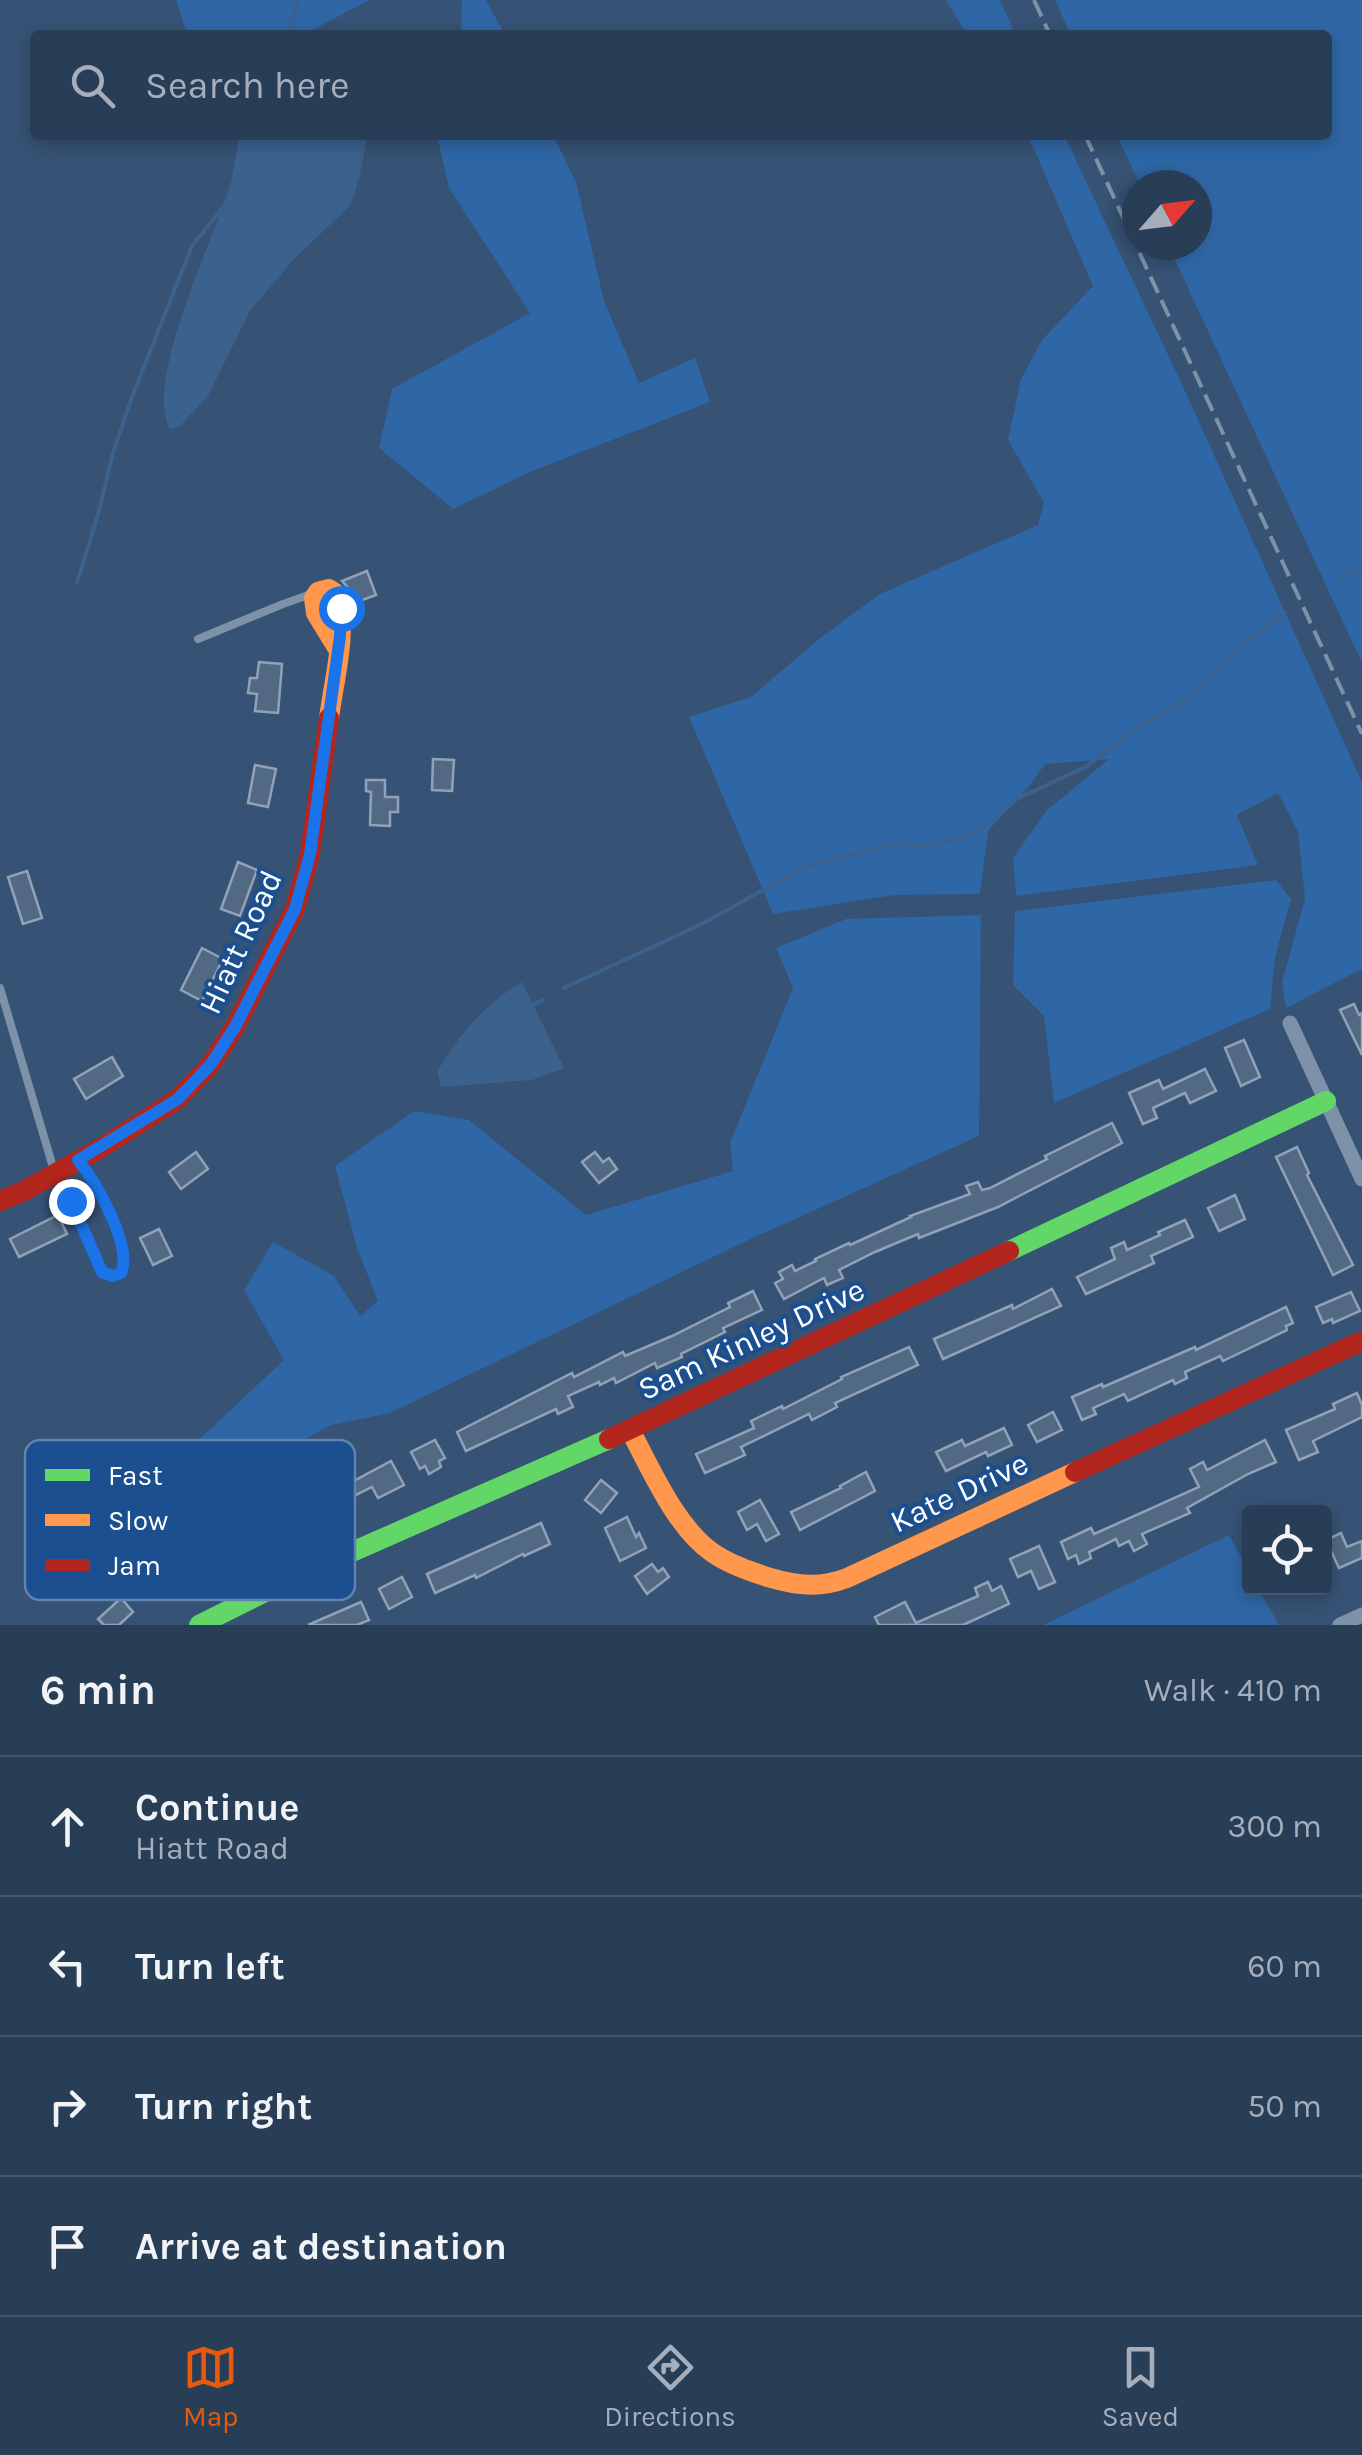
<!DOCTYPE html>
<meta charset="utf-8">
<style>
body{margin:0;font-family:Karla,sans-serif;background:#344961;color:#f1f3f6}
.controls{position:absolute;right:30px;bottom:30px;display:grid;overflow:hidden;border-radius:10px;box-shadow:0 5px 15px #0003}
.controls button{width:90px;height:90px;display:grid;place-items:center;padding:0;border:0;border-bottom:2px solid #44576d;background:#283e57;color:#f1f3f6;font:50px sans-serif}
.compass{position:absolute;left:1122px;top:170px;width:90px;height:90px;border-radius:50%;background:#283e57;box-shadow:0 5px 15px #0003;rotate:62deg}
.stop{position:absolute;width:30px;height:30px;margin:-22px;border:8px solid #1a73e8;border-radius:50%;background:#fff}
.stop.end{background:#1a73e8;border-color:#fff;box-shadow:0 2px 10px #0008}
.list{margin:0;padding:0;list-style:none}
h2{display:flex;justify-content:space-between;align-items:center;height:130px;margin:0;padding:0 40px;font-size:42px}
h2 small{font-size:32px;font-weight:400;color:#a5aeba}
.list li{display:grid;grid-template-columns:65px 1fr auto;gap:30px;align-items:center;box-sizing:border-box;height:140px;padding:0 40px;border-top:2px solid #44576d}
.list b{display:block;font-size:38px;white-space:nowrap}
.list p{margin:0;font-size:32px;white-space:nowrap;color:#a5aeba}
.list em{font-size:32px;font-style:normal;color:#a5aeba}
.icon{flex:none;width:55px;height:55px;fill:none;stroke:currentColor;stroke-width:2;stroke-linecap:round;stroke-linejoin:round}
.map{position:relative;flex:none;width:1362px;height:1625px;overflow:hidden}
.search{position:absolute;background:#283e57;box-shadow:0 5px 15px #0003;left:30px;right:30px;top:30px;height:110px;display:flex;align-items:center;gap:25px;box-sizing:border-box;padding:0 35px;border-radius:10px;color:#a5aeba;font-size:38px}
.sheet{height:690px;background:#283e57}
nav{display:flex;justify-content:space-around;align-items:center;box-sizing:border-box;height:140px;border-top:2px solid #44576d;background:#283e57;font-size:28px;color:#a5aeba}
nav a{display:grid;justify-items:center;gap:5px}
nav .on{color:#ea580c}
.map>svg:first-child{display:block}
.green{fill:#2f66a5}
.water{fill:#3b618d}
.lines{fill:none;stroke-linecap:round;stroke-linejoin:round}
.stream{stroke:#3b618d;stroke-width:4}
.building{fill:#526984;stroke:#92a2b6;stroke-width:2.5}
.lane{stroke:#7d92a8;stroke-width:8}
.street{stroke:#7d92a8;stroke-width:15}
.fast{stroke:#63d668;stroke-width:20}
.slow{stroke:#ff974d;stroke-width:20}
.jam{stroke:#b3261e;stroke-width:20}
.rail{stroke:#7e92a7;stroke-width:4;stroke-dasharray:18 8;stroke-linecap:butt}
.route{stroke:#1a73e8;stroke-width:12}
.labels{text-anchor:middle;stroke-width:8;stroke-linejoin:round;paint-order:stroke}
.street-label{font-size:32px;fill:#fff;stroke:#1b4f8f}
.key{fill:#1b4f8f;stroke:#5f84b1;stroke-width:2.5}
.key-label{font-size:28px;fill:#fff}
</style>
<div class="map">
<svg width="1362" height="1625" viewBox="0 0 1362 1625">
<rect width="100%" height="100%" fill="#365274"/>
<g class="green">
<path d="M176,0H370L302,35H187Z"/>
<path d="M462,0H486L505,35H461Z"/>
<path d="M946,0H1000L1016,35H967Z"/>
<path d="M1055,0H1362V663L1168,245H1197V185H1140L1117,135H1327V35H1071Z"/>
<path d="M437,135H553L576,182L604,301L639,383L695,358L710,402L530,472L453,509L379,448L392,389L530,313L449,188Z"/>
<path d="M1026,135H1064L1186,393L1362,782V969L1286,1008L1282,982L1305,899L1298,832L1278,793L1237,815L1258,865L1016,896L1013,858L1047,810L1109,759L1045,764L1029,786L988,831L980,894L894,895L773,914L689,717L751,697L819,639L880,594L1038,525L1044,503L1008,440L1021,379L1042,340L1093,286L1034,149Z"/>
<path d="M1276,880L1291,899L1275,957L1270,1009L1054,1103L1044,1016L1013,985L1015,911Z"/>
<path d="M981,915L979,1136L742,1243L390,1413L331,1425L213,1488L189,1449L284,1360L244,1290L273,1242L334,1276L360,1316L378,1301L357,1248L335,1166L414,1111L469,1120L586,1215L733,1171L730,1143L793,988L776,948L846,919Z"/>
<path d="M1229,1535L1249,1572L1250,1588H1258L1279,1625H1043Z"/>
</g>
<g class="water">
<path d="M240,135H367L360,176L350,206L295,258L250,311L208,396L179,427L170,429C143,383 213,240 229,189C234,172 236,153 240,135Z"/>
<path d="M522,982L564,1068L532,1080L441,1087L437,1072C458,1036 485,1003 522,982Z"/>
</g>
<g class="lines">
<g class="stream">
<path d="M289,35L299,0"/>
<path d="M1339,580L1362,568"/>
<path d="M77,583L99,511L113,453L132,397L192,246L224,206"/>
<path d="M564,988L704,923L802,868L891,844L926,845L963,839L997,817L1015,800L1087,766L1137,728L1186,699L1231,654L1285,612"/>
<path d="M533,1005L543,1000"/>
</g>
</g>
<g class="building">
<path d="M367,571L376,595L354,603L351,591L342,581Z"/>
<path d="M259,662L282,664L278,713L255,711L257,694L248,693L250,678H257Z"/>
<path d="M433,759L454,760L452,791L432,790Z"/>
<path d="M255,765L276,769L268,807L248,803Z"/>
<path d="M366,780H385V797H398V812H390V826L370,825L371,792L366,791Z"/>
<path d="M238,862L257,870L240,916L221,909Z"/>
<path d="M27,871L42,918L23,924L8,877Z"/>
<path d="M202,948L223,959L202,1001L181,990Z"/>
<path d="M1354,1004L1359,1015L1362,1013V1055L1340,1010Z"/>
<path d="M1244,1040L1260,1077L1241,1086L1225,1048Z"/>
<path d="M112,1057L123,1076L86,1099L74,1079Z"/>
<path d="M1205,1069L1216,1091L1190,1103L1185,1093L1153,1108L1157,1118L1143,1124L1129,1093L1159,1080L1163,1089Z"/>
<path d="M1112,1123L1122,1143L998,1207L919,1238L918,1234L875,1252L839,1270L843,1278L827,1285L824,1278L784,1299L775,1283L783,1279L779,1272L792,1265L795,1271L816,1261L815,1259L849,1243L850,1245L911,1217L910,1216L970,1194L966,1186L978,1182L982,1190L990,1188L1047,1159L1045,1156Z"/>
<path d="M1297,1147L1309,1173L1307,1175L1353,1265L1333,1275L1276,1157Z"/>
<path d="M196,1152L208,1169L181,1189L169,1172Z"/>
<path d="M595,1152L603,1162L609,1158L617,1169L599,1183L582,1162Z"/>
<path d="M1235,1195L1245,1219L1219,1231L1208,1208Z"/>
<path d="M58,1215L67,1234L19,1257L10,1239Z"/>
<path d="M1185,1220L1193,1237L1151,1256L1154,1263L1086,1294L1077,1277L1115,1259L1111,1248L1124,1242L1127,1250L1160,1235L1158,1232Z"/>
<path d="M159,1229L172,1256L153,1265L140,1238Z"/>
<path d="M1052,1289L1061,1306L943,1359L934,1339L1012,1305L1013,1309Z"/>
<path d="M753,1291L762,1310L723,1328L725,1332L681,1354L682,1357L657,1368L655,1363L616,1383L614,1378L600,1385L599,1382L568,1396L573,1407L558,1414L556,1409L466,1451L457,1432L572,1373L574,1377L623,1352L625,1356L672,1336L730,1307L728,1303Z"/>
<path d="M1351,1292L1360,1311L1333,1323L1332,1319L1323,1323L1316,1307Z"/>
<path d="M1286,1307L1293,1323L1286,1326L1287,1330L1223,1361L1220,1356L1185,1372L1187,1378L1175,1384L1173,1380L1128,1401L1124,1394L1093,1408L1096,1414L1082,1420L1072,1397L1102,1384L1103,1387L1195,1347L1196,1350Z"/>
<path d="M909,1347L918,1365L835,1403L837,1407L812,1420L809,1414L741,1447L745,1455L705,1473L696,1454L754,1428L751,1421L782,1406L783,1409L842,1379L841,1377Z"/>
<path d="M1357,1393L1362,1405V1417L1313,1441L1318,1452L1299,1460L1286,1430L1335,1409L1333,1404Z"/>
<path d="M1053,1412L1062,1430L1037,1442L1028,1425Z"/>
<path d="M1004,1428L1012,1445L988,1456L986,1452L946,1471L936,1452L962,1440L965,1446Z"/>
<path d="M435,1440L445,1458L439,1461L441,1467L429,1474L425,1466L420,1469L411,1452Z"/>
<path d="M1265,1440L1276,1462L1248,1474L1187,1508L1190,1513L1142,1534L1147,1544L1134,1551L1129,1541L1119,1546L1116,1539L1089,1552L1091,1558L1079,1564L1076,1555L1068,1559L1061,1542L1091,1528L1094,1534L1199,1487L1190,1469L1203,1462L1207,1470Z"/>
<path d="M391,1461L404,1485L378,1498L372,1487L246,1550L236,1532L345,1478L348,1484Z"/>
<path d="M866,1472L875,1491L800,1530L791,1512L841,1488L840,1486Z"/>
<path d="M601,1480L617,1493L601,1513L585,1500Z"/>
<path d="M760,1500L779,1534L766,1541L757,1524L747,1530L738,1512Z"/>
<path d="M627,1517L636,1537L639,1533L646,1548L620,1561L605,1528Z"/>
<path d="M541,1523L550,1544L524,1556L523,1554L476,1578L475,1575L435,1593L427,1574Z"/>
<path d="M1341,1533L1347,1547L1362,1541V1558L1339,1568L1326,1540Z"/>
<path d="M1039,1546L1055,1582L1039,1589L1031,1571L1018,1577L1010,1559Z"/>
<path d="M652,1564L658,1572L663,1568L669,1577L647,1594L635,1576Z"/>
<path d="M402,1577L412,1597L389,1609L379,1589Z"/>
<path d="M988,1582L992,1591L1001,1586L1009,1604L963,1625H879L875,1617L905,1602L916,1623L978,1596L975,1588Z"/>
<path d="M121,1598L133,1612L119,1625H104L98,1619Z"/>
<path d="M361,1602L369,1620L357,1625H308Z"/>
</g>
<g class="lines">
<g class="lane">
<path d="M198,639L283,604L314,593"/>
<path d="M0,988L55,1174L67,1193L99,1267L102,1272L113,1276L121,1273C132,1248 97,1184 81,1163"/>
</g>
<g class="street">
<path d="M1290,1023L1362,1179"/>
<path d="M1340,1625L1362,1615"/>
</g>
<g class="fast">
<path d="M1009,1251L1326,1101"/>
<path d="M199,1625L295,1577L609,1439"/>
</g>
<g class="slow">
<path d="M329,718C334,679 347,634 338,595L329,589L318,592L314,598L316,613L338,649"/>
<path d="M630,1430C651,1469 676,1528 713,1553C730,1565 751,1572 771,1578C798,1586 821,1588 847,1578L1075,1472"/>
</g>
<g class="jam">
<path d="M0,1201L24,1191L99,1149L178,1099L211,1064L235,1027L295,909L310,854L329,718"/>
<path d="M609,1439L1009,1251"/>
<path d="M1075,1472L1362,1341"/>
</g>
<g class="rail">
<path d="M1034,0L1050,35"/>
<path d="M1085,135L1362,734"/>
</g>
</g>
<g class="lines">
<path class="route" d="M71,1201L102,1272L113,1276L121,1273C133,1246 96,1182 78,1160L178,1099L211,1064L235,1027L295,909L310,854L340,636L341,608"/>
</g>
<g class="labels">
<g class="street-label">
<text transform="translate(240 942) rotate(-65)" y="11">Hiatt Road</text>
<text transform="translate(751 1339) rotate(-25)" y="11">Sam Kinley Drive</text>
<text transform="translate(959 1492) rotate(-25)" y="11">Kate Drive</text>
</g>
</g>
<rect x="25" y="1440" width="330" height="160" rx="15" class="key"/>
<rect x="45" y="1469" width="45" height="12" fill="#63d668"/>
<rect x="45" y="1514" width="45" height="12" fill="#ff974d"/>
<rect x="45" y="1559" width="45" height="12" fill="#b3261e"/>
<g class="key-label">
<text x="108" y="1485">Fast</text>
<text x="108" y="1530">Slow</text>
<text x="108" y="1575">Jam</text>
</g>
</svg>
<div class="controls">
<button><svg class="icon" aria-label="locate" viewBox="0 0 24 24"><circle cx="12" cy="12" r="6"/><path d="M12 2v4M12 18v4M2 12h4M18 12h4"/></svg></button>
</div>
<svg class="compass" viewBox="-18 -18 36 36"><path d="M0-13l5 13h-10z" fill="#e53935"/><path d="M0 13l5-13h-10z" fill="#a5aeba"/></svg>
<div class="stop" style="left:341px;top:608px"></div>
<div class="stop end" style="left:71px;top:1201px"></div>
<div class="search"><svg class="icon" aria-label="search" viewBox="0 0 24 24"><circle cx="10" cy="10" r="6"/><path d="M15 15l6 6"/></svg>Search here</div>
</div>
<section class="sheet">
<h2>6 min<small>Walk · 410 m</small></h2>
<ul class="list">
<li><svg class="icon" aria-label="ahead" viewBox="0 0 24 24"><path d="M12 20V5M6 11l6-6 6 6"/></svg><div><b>Continue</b><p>Hiatt Road</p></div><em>300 m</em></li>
<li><svg class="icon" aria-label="left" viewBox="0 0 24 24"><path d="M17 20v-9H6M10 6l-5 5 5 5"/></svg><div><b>Turn left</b></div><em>60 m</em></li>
<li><svg class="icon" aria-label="right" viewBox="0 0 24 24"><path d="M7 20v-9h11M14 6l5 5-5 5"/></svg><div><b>Turn right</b></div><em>50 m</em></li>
<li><svg class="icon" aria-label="arrive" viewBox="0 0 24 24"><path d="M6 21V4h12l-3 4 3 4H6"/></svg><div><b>Arrive at destination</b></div></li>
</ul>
</section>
<nav>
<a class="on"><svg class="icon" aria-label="map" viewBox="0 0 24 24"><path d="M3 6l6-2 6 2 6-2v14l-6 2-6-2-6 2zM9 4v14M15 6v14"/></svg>Map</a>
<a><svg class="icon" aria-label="directions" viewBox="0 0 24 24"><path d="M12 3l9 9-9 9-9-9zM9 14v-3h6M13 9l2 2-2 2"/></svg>Directions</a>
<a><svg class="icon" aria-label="saved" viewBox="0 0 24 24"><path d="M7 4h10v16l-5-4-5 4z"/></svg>Saved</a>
</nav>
